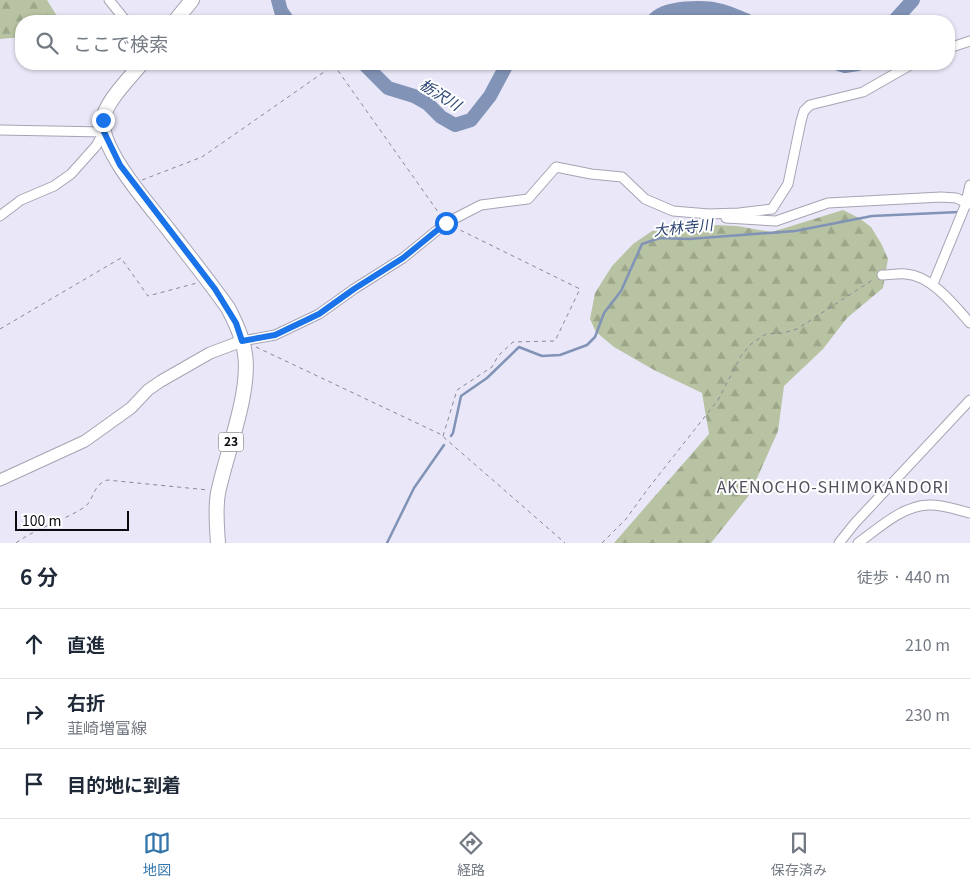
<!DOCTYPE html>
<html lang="ja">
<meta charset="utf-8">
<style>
body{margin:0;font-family:Georgia,"Noto Sans JP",serif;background:#f2f2f3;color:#1f2937}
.scale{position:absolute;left:15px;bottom:12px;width:114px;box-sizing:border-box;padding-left:5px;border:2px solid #0b0a0f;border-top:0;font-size:14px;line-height:18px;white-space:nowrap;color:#0b0a0f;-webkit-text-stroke:4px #fff;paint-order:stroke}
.stop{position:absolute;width:15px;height:15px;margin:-11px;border:4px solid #1a73e8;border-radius:50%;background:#fff}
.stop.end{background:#1a73e8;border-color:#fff;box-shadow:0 1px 5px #0008}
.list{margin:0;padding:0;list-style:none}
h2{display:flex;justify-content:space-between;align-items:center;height:65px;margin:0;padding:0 20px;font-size:21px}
h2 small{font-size:16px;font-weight:400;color:#747a83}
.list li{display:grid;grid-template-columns:32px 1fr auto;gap:15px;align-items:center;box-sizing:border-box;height:70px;padding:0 20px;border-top:1px solid #e0e1e3}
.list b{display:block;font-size:19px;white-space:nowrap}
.list p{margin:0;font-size:16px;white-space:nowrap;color:#747a83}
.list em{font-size:16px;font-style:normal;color:#747a83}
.icon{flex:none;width:28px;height:28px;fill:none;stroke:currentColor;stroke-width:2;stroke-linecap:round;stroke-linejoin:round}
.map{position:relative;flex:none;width:970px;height:543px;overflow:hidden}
.search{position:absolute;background:#fff;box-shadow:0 1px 4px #0004;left:15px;right:15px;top:15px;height:55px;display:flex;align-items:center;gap:12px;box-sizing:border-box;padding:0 18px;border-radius:20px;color:#747a83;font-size:19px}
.sheet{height:275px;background:#fff}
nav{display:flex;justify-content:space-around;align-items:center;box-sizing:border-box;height:70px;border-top:1px solid #e0e1e3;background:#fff;font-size:14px;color:#747a83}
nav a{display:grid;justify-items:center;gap:2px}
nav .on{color:#3476ac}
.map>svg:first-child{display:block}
.forest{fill:url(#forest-firs)}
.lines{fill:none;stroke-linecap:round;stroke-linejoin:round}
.stream{stroke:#8193b6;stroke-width:2.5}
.river{stroke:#8193b6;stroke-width:14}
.minor-casing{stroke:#a6a4b3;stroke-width:11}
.tertiary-casing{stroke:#a6a4b3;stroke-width:13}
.primary-casing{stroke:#a6a4b3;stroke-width:16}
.path{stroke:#8a8994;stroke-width:1;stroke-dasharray:4 4;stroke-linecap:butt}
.minor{stroke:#fff;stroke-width:9}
.tertiary{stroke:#fff;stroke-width:11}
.primary{stroke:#fff;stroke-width:14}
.route{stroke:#1a73e8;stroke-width:6}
.labels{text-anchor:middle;stroke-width:4;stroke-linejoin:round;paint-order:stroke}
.shield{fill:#fff;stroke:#545457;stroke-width:1}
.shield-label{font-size:12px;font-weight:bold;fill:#0b0a0f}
.water-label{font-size:15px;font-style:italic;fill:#2b4372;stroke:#fff}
.quarter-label{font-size:16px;letter-spacing:1px;fill:#53515e;stroke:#fff}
</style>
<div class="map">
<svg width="970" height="543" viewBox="0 0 970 543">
<defs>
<pattern id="forest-firs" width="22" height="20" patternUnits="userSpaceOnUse" patternTransform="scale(1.25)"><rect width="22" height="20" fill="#b7c3a2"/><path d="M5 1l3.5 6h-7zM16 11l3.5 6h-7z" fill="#9ca68a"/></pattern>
</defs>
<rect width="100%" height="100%" fill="#eae8f8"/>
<g class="forest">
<path d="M0,0H47L60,21H21V37L0,39Z"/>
<path d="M843,210L859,218L871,227L882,245L888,259L883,288L847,318L823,349L784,386L778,431L750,494L711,543H614L709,434L702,393L654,370L614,347L596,332L590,319L595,293L612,266L633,244L652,231L693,224L737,226L772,232Z"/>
</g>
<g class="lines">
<g class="stream">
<path d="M451,436L453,433L461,396L487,378L519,347L542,356L560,355L587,345L595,337L604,313L621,291L642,244L660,238L689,239L795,231L872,216L959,212"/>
<path d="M387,543L414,488L444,445"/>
</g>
<g class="river">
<path d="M278,0L281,11L288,21"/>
<path d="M653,21C664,6 706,6 722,11C731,13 740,18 748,21"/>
<path d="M894,21L913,0"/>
<path d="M364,64L388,88L414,96L428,104L441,117L455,125L471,120L490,96L506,66L508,64"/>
<path d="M839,64L845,66L858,64"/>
</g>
<defs>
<g id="minor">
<path d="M109,0L126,21"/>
<path d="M949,48L970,41"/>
<path d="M0,130L104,132L96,146L71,174L54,186L21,200L0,216"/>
<path d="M726,218L776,221L828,203L941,197L956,198L970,204"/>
<path d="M882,275C890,275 898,273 906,274C932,276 954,305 970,323"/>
<path d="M933,284L965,206L970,185"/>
<path d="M242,341L275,335L319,314L354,289L403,258L446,223L481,205L528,199L556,167L591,174L622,177L645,199L673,211L709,214L739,213L772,209L788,184L801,121L804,111L810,105L863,92L912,64"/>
<path d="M839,543L855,523L970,400"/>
<path d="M858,543C879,528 902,506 928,505C942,504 957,510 970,513"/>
</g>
<path id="tertiary" d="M0,480L85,441L131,408L148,390L161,381L210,353L242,341"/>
<g id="primary">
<path d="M175,21L192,0"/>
<path d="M141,64C130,78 105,102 103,120C100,150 149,205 168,229C188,255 209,281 228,308C236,323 243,338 245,354C251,392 226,454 218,493C215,510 217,527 218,543"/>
</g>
</defs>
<use href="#minor" class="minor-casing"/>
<use href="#tertiary" class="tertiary-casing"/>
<use href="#primary" class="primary-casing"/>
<g class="path">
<path d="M142,180L202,157L334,65L441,216"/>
<path d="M0,329L121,258L148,296L197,283"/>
<path d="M256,347L440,434L565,543"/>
<path d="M443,436L457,390L492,367L498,356L513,342L555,341L580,289L456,228"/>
<path d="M16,543C38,527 61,522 83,508C95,501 91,486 107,480L208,490"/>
<path d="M602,543L626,519L647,490L718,400L741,356L751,344L766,334L783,333L797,329L874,279"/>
</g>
<use href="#minor" class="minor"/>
<use href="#tertiary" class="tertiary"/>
<use href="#primary" class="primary"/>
</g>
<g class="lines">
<path class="route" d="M103,120L104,132L120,165L215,289L236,323L242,341L275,335L319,314L354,289L403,258L446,223"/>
</g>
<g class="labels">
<rect class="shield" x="218.5" y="432.5" width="25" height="19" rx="4"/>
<g class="shield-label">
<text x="231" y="446">23</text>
</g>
<g class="water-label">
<text transform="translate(440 95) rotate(32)" y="5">栃沢川</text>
<text transform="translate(683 228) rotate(-6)" y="5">大林寺川</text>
</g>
<g class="quarter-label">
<text x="833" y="493">AKENOCHO-SHIMOKANDORI</text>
</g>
</g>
</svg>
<div class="scale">100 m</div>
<div class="stop" style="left:446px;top:223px"></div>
<div class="stop end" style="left:103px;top:120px"></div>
<div class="search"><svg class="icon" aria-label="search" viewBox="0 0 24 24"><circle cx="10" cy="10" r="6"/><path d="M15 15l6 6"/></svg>ここで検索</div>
</div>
<section class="sheet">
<h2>6 分<small>徒歩 · 440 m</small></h2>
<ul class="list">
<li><svg class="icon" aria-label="ahead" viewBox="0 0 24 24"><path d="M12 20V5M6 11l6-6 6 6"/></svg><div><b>直進</b></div><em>210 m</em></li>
<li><svg class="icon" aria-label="right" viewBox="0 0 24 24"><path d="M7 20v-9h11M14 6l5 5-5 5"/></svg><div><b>右折</b><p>韮崎増富線</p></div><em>230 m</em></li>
<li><svg class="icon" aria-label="arrive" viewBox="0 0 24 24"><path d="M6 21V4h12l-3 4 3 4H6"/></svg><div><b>目的地に到着</b></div></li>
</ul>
</section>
<nav>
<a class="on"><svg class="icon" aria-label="map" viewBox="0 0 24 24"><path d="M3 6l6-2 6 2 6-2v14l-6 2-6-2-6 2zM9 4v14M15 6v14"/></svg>地図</a>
<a><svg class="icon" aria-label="directions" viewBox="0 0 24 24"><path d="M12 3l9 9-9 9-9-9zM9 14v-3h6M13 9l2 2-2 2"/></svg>経路</a>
<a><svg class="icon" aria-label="saved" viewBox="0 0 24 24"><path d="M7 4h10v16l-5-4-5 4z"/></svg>保存済み</a>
</nav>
